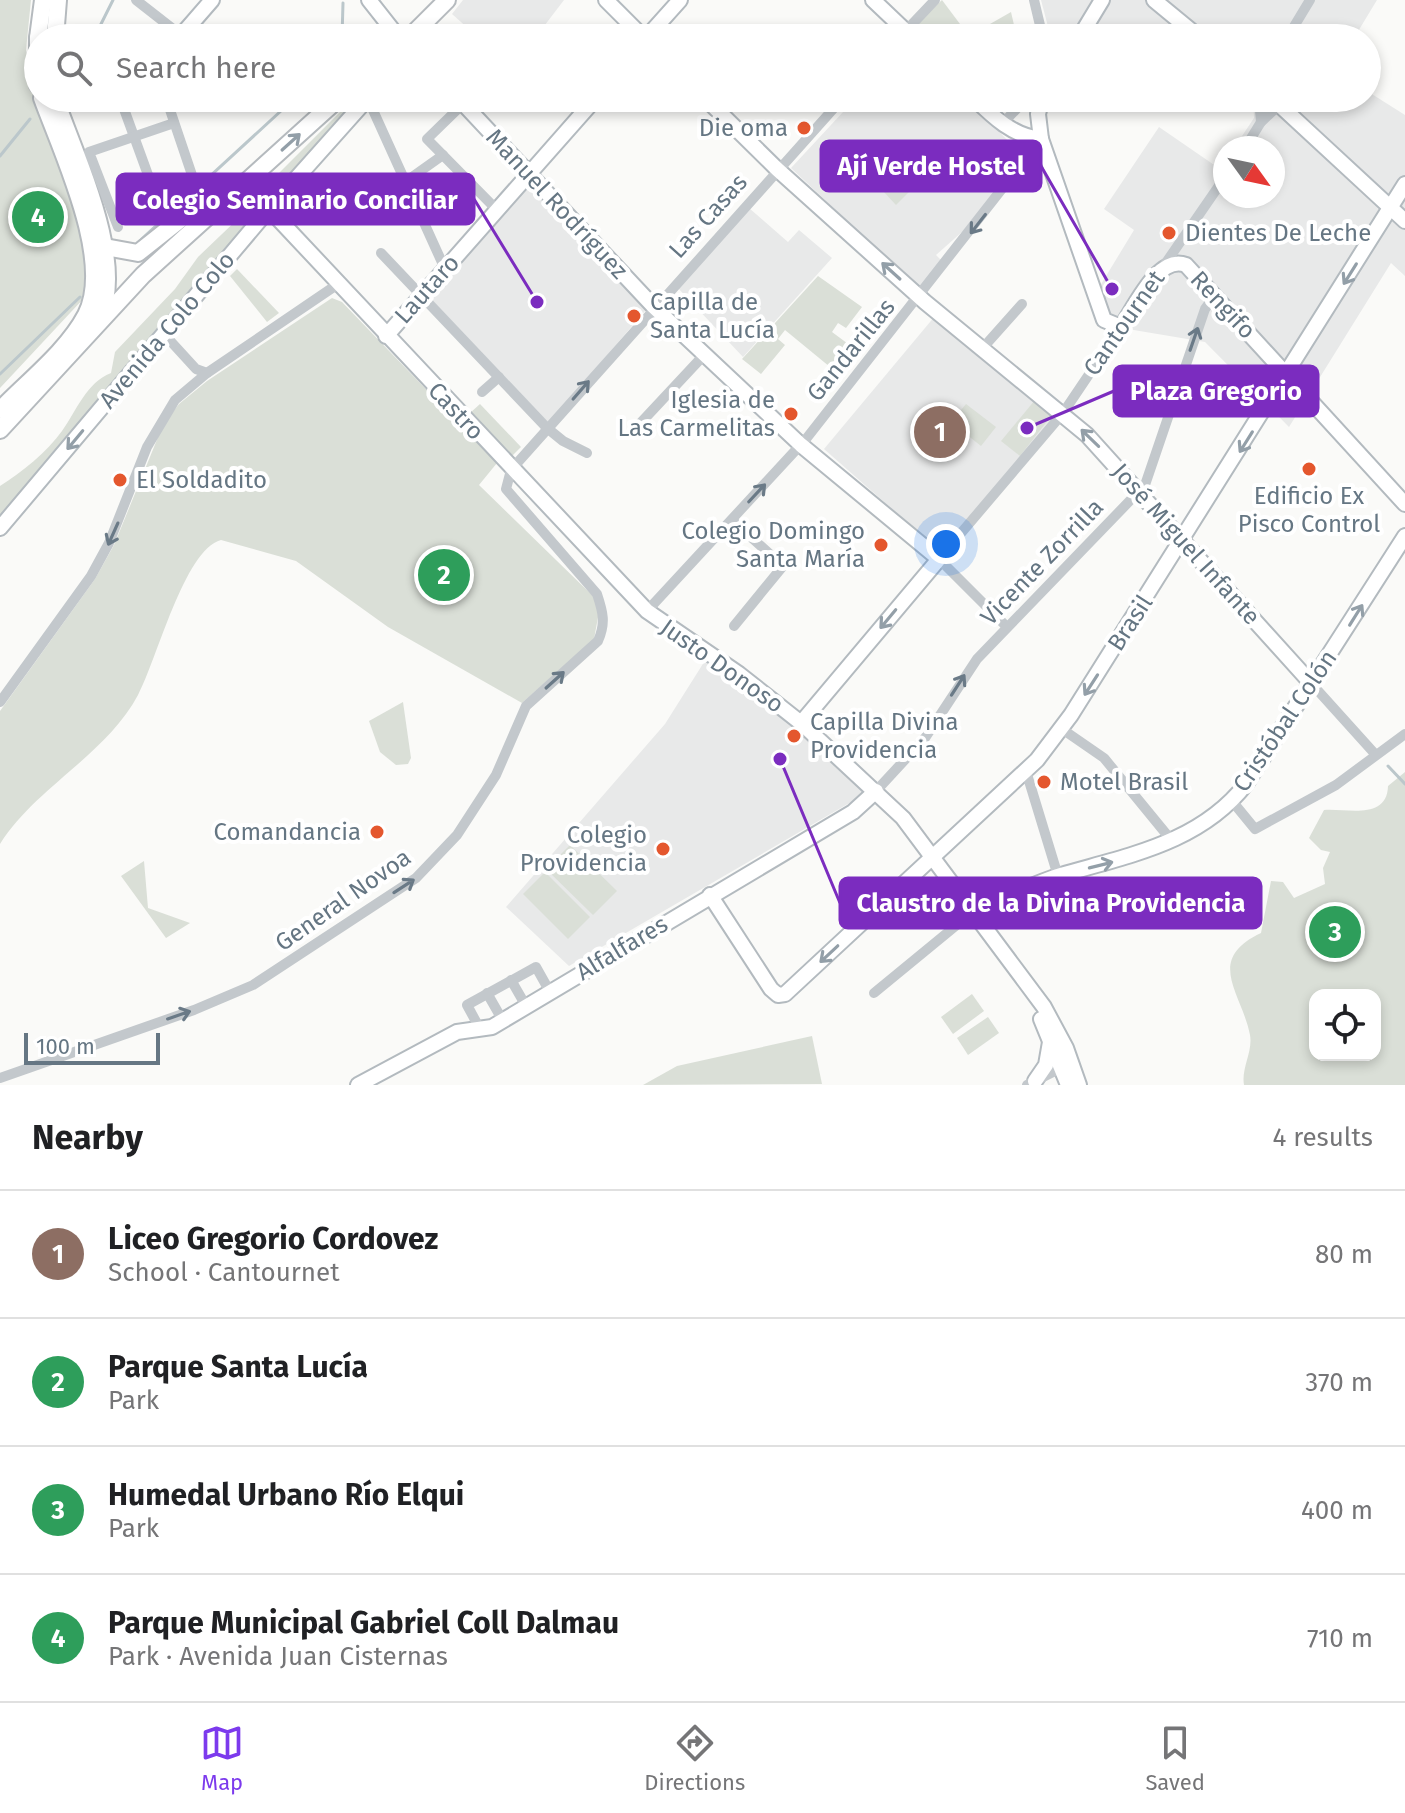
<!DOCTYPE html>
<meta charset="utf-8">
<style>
body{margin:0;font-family:"Fira Sans",sans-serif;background:#f6f6f6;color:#202124}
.controls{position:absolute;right:24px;bottom:24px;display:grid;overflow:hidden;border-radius:16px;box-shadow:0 4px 12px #0003}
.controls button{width:72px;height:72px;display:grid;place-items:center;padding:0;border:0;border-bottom:2px solid #e0e0e0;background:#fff;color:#202124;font:40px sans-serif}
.compass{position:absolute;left:1213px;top:136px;width:72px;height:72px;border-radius:50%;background:#fff;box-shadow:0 4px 12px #0003;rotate:123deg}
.scale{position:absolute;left:24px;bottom:20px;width:136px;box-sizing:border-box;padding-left:8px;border:4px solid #657683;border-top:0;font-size:22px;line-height:28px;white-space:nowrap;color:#657683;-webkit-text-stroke:6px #fff;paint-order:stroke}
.you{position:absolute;left:946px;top:544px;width:28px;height:28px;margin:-20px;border:6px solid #fff;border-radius:50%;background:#1a73e8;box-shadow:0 0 0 12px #1a73e833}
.badge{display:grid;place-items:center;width:52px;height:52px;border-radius:50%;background:#7c3aed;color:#fff;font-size:26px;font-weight:700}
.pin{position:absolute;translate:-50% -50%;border:4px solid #fff;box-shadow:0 2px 8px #0006}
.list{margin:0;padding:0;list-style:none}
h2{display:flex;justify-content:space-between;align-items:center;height:104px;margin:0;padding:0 32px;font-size:34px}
h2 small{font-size:26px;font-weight:400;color:#757577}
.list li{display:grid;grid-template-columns:52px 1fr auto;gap:24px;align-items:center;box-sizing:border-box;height:128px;padding:0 32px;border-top:2px solid #e0e0e0}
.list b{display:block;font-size:30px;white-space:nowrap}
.list p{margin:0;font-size:26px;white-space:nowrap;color:#757577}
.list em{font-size:26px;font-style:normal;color:#757577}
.icon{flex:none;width:44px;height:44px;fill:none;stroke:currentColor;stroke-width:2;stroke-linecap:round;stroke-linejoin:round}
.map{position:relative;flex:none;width:1405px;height:1085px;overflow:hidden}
.search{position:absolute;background:#fff;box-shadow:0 4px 12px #0003;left:24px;right:24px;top:24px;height:88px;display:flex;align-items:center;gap:20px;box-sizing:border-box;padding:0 28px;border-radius:44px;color:#757577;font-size:30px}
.sheet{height:616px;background:#fff}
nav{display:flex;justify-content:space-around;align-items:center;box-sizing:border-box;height:112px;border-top:2px solid #e0e0e0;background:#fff;font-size:22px;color:#757577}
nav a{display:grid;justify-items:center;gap:4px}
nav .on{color:#7c3aed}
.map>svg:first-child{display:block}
.built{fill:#e8e9e9}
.green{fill:#dadfd7;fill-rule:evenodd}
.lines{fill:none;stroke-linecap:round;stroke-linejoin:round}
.stream{stroke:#bbc7cb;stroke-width:3}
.secondary-casing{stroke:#b3babf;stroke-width:18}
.primary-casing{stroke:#b5babe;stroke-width:20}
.street{stroke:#c3c8cc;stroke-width:10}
.secondary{stroke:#fff;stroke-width:14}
.primary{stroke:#fff;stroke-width:16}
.primary-bridge-casing{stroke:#b5babe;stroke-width:20;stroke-linecap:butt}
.primary-bridge{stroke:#fff;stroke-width:16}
.oneway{stroke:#939fa8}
.oneway2{stroke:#6a7a87}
.poi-dot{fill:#e4572e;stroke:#fff;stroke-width:3}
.labels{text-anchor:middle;stroke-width:8;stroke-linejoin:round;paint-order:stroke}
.poi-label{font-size:24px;fill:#657683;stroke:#fff;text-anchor:end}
.street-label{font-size:24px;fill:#657683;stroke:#fff}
.leader{fill:none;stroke:#7b2cbf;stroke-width:3}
.callout-dot{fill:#7b2cbf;stroke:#fff;stroke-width:3}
.callout{fill:#7b2cbf;stroke:#7b2cbf;stroke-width:3}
.callout-label{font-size:26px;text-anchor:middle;font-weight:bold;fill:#fff}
</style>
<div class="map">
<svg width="1405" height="1085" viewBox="0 0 1405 1085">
<rect width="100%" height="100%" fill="#fafaf8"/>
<g class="built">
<path d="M463,0H564L535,38H479L452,14Z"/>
<path d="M1041,0H1377L1354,38H1051Z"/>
<path d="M1367,91L1405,115V276L1391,263L1289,427L1205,342L1116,327L1100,286L1134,230L1104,209L1159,127L1220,169L1225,162V196H1273V148H1234L1254,118L1253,98H1367Z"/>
<path d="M856,98H966L1023,156L963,231L936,255L942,261L919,288L791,168Z"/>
<path d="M533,180L644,305L645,311L549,423L430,298Z"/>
<path d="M749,208L788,242L799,230L832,258L743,357L677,287Z"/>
<path d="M935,316L1056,416L941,552L824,449Z"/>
<path d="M706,659L802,729L870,791L569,966L506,907L665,724Z"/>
</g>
<g class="green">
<path d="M0,0H31L26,50L33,90L91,263L85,297L0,388Z"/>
<path d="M942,0L969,36L1011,12L1017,38H918L910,31Z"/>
<path d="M354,98H358L292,176L263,189Z"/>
<path d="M886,163L911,190L896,205L871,178Z"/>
<path d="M244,213L252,221L0,520V486C22,472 47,452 62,431C77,410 86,383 111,373L115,352L175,289L198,257Z"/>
<path d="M237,269L279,313L267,322L230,276Z"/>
<path d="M818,276L862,307L846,328L838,323L832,332L859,352L841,376L785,330L778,339L785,345L761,374L742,359Z"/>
<path d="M332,298L342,302L497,463L479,485L593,596L599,612L594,639L522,703L388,627L296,561L221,540C184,550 157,660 138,695C106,755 36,787 0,844V711L95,579L114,545L163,425L179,404L207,381Z"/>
<path d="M1035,400L1052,415L1020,456L1001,441Z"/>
<path d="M480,404L521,447L511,457L470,413Z"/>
<path d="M966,404L996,427L981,446L951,422Z"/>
<path d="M403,702L411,758L408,764L396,765L380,752L369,721Z"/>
<path d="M1405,772V1085H1244C1241,1068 1253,1052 1250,1035C1242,993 1204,960 1261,933L1271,881L1283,882L1294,898L1325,884L1323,868L1330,852L1321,850L1309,838L1324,810C1346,808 1387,821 1388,786ZM1315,995H1375V1055H1315Z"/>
<path d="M570,845L617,891L593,915L546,869Z"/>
<path d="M144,861L148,908L190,923L166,938L121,876Z"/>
<path d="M545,872L590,917L568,939L523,894Z"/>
<path d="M972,994L984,1011L953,1034L941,1017Z"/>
<path d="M988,1017L999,1033L968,1055L957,1038Z"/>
<path d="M812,1036L822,1084L643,1085L677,1066Z"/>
</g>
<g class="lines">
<g class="stream">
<path d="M94,38L113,0"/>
<path d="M342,38L343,3"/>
<path d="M0,156L30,119"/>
<path d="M134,246L295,98"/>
<path d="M0,374L80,297"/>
<path d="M1388,766L1405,784"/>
</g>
<defs>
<g id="secondary">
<path d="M369,0L399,38"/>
<path d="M606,0L644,38"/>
<path d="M873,0L913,38"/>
<path d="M1154,0L1200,38"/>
<path d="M179,38L212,0"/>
<path d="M646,38L680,0"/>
<path d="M1079,38L1102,0"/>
<path d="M458,98L654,307L801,445L939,559L801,723"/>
<path d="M705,98L777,169L925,302L1087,435L1311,683"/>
<path d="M974,98C993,117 1013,136 1041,139"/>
<path d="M1042,98L1038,114L1041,139L1104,320L1121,327C1135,307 1158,254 1186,265L1405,504"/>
<path d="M1272,98L1405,221"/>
<path d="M269,209L647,611L739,674L801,723L903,818L1044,1007L1066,1048L1079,1085"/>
<path d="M386,336L596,98"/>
<path d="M0,528L269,209L368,98"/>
<path d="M710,895L771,989L778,995L785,994L1037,760L1071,715L1405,184"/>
<path d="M975,910C1003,899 1032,884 1061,875C1129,855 1200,843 1246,784L1405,536"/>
<path d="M1041,1019L1068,1085"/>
<path d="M1035,1081L1046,1065L1050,1042"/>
<path d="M358,1085L457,1032L492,1027L853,812L876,791"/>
</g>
<g id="primary">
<path d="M38,38V85"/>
<path d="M38,38L43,0"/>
<path d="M55,38L58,0"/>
<path d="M409,38L447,0"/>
<path d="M55,98C75,156 127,262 99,319"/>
<path d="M105,247L138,253L210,196L224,189"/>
<path d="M0,410C28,381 67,351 86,315C114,261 62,153 42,98"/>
<path d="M0,430L143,275L339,98"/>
</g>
</defs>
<use href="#secondary" class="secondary-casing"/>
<use href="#primary" class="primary-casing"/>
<g class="street">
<path d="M136,0L182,36"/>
<path d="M1034,0L1043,38"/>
<path d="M899,38L935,0"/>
<path d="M1287,38L1310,0"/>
<path d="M120,98L159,205"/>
<path d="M166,98L192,175"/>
<path d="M1259,98L1261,122"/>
<path d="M463,104L427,139L497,210"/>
<path d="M372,108L445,269"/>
<path d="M1002,124L1027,98"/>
<path d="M1245,148L1261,122L1279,105"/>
<path d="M405,182L443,155"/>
<path d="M118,227L89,152L174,123"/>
<path d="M381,253L547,428L563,441L587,453"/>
<path d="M1163,267L1225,177"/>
<path d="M164,334L196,369L207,373"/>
<path d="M981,350L1022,304"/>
<path d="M482,392L499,377"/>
<path d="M634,430L704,355"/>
<path d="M732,520L783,566L734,626"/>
<path d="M647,611L806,439L1041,139"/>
<path d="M1007,627L939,559L1063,413L1121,327"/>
<path d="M1311,683L1375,754"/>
<path d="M0,702L91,576L109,543L147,447L175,400L207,373L338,284"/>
<path d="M1062,729L1104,758L1172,841"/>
<path d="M1026,771L1058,876"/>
<path d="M876,791L925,738L977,659L1145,485L1205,309L1215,295"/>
<path d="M1232,801L1255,829L1336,785L1405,734"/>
<path d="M511,980L526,1006"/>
<path d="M487,993L503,1021"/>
<path d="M874,993L975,910"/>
<path d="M480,1029L467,1005L536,967L550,992"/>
<path d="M0,1078L194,1010L253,985L416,878L457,835L496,775L526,706L598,641C606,623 603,612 597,594L506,489L511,470L843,98"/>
<path d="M1027,1085L1065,1066"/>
</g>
<use href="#secondary" class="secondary"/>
<use href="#primary" class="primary"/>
<defs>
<path id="primary-bridge" d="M224,189L242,188L258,198"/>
</defs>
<use href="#primary-bridge" class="primary-bridge-casing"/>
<use href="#primary-bridge" class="primary-bridge"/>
</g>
<defs><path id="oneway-shaft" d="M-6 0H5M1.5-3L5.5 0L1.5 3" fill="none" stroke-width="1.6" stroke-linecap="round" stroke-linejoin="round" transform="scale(2)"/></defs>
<g class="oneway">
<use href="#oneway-shaft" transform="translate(291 142) rotate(-42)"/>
<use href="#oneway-shaft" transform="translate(891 271) rotate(-138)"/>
<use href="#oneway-shaft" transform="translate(1350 274) rotate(122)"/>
<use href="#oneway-shaft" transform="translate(1090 438) rotate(-136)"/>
<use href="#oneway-shaft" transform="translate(75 440) rotate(130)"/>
<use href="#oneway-shaft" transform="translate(1246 442) rotate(122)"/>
<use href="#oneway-shaft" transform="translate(1356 615) rotate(-58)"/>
<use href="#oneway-shaft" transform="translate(888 619) rotate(130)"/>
<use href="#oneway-shaft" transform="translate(1091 685) rotate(123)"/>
<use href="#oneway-shaft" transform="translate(1101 865) rotate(-14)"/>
<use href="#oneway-shaft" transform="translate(829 954) rotate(137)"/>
</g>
<g class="oneway2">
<use href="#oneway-shaft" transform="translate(978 224) rotate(128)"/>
<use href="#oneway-shaft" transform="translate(1194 339) rotate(-71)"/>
<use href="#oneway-shaft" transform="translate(581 390) rotate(-49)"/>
<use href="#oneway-shaft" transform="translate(757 493) rotate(-47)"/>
<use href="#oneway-shaft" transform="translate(113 534) rotate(114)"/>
<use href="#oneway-shaft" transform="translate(555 680) rotate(-42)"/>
<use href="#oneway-shaft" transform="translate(958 685) rotate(-57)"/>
<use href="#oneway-shaft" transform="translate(404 886) rotate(-33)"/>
<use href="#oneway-shaft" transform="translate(179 1015) rotate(-19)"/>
</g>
<g class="poi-dot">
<circle cx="804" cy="128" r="8"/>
<circle cx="1169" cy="233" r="8"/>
<circle cx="634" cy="316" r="8"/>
<circle cx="791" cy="414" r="8"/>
<circle cx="1309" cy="469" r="8"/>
<circle cx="120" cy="480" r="8"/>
<circle cx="881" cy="545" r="8"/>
<circle cx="794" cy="736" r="8"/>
<circle cx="1044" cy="782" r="8"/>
<circle cx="377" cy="832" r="8"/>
<circle cx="663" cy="849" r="8"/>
</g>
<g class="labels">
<g class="poi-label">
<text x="788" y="136">Die oma</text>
<text x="1185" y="241" text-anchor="start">Dientes De Leche</text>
<text x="650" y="310" text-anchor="start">Capilla de<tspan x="650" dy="28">Santa Lucía</tspan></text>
<text x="775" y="408">Iglesia de<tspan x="775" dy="28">Las Carmelitas</tspan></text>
<text x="136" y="488" text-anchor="start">El Soldadito</text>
<text x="1309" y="504" text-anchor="middle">Edificio Ex<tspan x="1309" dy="28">Pisco Control</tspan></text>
<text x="865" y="539">Colegio Domingo<tspan x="865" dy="28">Santa María</tspan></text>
<text x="810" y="730" text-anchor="start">Capilla Divina<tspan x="810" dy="28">Providencia</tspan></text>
<text x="1060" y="790" text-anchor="start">Motel Brasil</text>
<text x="361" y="840">Comandancia</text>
<text x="647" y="843">Colegio<tspan x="647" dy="28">Providencia</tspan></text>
</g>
<g class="street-label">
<text transform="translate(557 204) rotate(47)" y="8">Manuel Rodríguez</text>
<text transform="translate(708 216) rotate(-48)" y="8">Las Casas</text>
<text transform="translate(427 289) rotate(-48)" y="8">Lautaro</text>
<text transform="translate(1223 305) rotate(47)" y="8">Rengifo</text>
<text transform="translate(1124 323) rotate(-55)" y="8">Cantournet</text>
<text transform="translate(167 330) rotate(-50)" y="8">Avenida Colo Colo</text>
<text transform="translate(851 350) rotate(-51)" y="8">Gandarillas</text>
<text transform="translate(456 411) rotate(47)" y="8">Castro</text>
<text transform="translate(1186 544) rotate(48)" y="8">José Miguel Infante</text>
<text transform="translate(1042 562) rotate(-46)" y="8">Vicente Zorrilla</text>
<text transform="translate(1130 623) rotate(-57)" y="8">Brasil</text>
<text transform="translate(722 666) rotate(35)" y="8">Justo Donoso</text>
<text transform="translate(1285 721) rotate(-56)" y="8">Cristóbal Colón</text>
<text transform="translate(343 900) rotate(-35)" y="8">General Novoa</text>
<text transform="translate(622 948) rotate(-31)" y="8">Alfalfares</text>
</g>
</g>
<path class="leader" d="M1112 289L1041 166M537 302L474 199M1027 428L1114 391M780 759L840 903"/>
<g class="callout-dot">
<circle cx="1112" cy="289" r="8"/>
<circle cx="537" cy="302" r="8"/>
<circle cx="1027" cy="428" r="8"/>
<circle cx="780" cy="759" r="8"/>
</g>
<g class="callout">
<rect x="821" y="141" width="220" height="50" rx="8"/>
<rect x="117" y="174" width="357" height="50" rx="8"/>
<rect x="1114" y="366" width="204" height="50" rx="8"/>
<rect x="840" y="878" width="421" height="50" rx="8"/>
</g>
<g class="callout-label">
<text x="931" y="175">Ají Verde Hostel</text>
<text x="295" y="209">Colegio Seminario Conciliar</text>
<text x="1216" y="400">Plaza Gregorio</text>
<text x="1051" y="912">Claustro de la Divina Providencia</text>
</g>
</svg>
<div class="controls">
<button><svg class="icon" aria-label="locate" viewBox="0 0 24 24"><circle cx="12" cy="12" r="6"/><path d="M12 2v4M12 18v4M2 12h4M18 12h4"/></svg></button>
</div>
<svg class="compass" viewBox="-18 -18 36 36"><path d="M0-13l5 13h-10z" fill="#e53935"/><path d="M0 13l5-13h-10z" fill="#757577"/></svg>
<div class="scale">100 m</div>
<div class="you"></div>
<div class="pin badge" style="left:940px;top:432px;background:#8d6e63">1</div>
<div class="pin badge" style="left:444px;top:575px;background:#2e9e5b">2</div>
<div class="pin badge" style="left:1335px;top:932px;background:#2e9e5b">3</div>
<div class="pin badge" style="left:38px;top:217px;background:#2e9e5b">4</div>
<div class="search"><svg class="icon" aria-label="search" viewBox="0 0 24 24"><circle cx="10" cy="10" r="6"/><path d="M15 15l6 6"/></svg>Search here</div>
</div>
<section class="sheet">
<h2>Nearby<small>4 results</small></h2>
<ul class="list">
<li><span class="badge" style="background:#8d6e63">1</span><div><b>Liceo Gregorio Cordovez</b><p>School · Cantournet</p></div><em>80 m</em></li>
<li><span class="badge" style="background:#2e9e5b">2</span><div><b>Parque Santa Lucía</b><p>Park</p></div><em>370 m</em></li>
<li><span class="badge" style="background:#2e9e5b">3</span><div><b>Humedal Urbano Río Elqui</b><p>Park</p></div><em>400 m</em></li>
<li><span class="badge" style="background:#2e9e5b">4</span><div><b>Parque Municipal Gabriel Coll Dalmau</b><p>Park · Avenida Juan Cisternas</p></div><em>710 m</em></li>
</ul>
</section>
<nav>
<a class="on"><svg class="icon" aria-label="map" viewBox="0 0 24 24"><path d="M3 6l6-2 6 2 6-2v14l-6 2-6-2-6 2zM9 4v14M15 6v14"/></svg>Map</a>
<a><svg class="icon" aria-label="directions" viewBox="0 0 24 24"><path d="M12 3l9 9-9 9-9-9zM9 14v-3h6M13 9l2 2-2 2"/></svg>Directions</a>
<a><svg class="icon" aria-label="saved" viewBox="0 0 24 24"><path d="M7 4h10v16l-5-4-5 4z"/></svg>Saved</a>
</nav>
